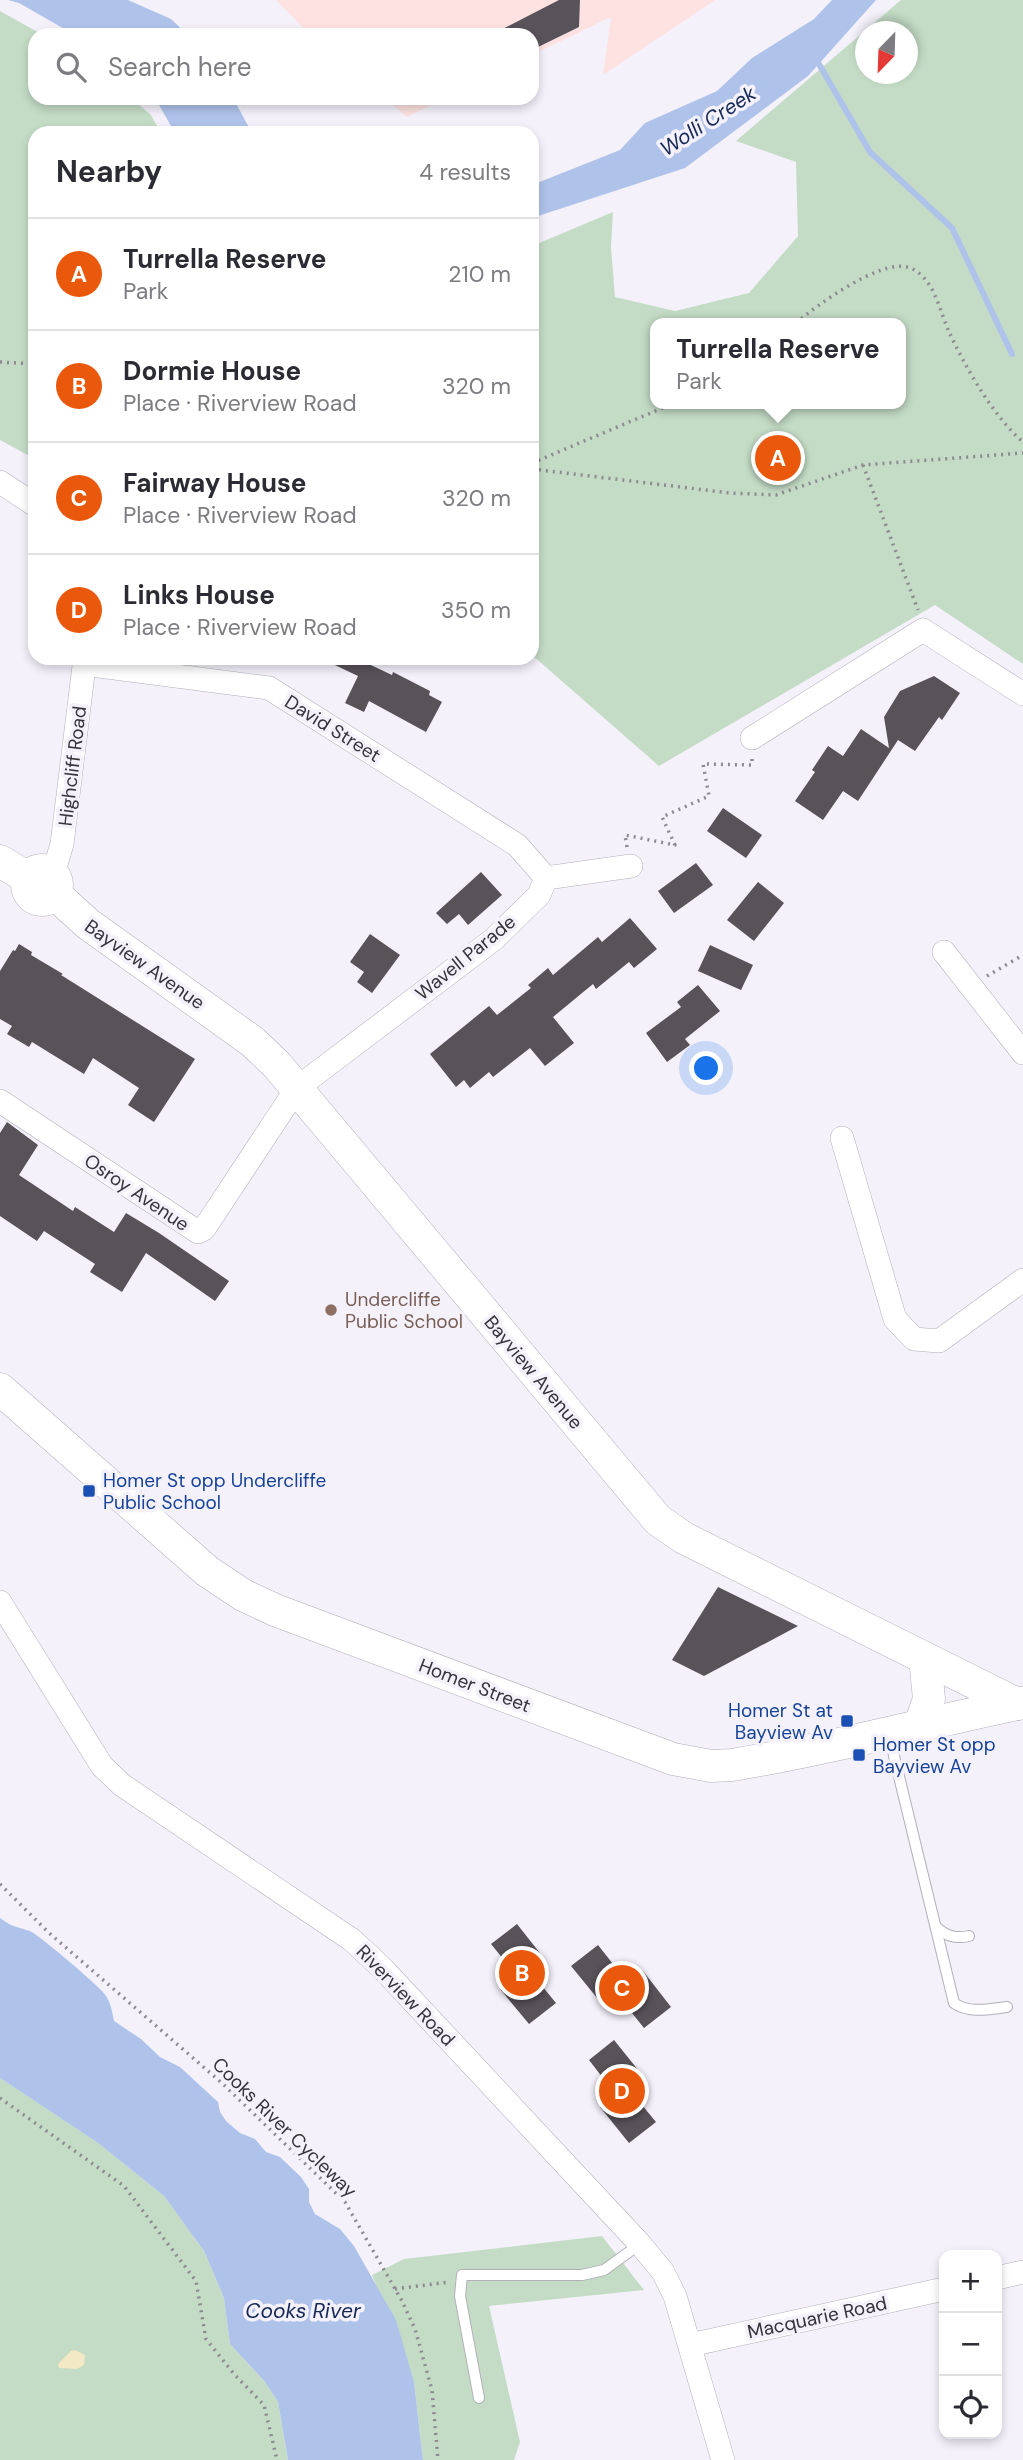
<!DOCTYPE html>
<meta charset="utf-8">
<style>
body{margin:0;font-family:"DM Sans",sans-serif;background:#f2f2f3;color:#2b2b33}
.controls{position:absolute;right:21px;bottom:21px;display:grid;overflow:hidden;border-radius:14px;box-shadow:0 4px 10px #0003}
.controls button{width:63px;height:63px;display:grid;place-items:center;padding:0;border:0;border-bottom:2px solid #e1e1e2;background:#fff;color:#2b2b33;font:35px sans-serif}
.compass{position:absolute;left:855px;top:21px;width:63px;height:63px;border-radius:50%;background:#fff;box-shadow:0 4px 10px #0003;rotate:203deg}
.you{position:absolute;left:707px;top:1069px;width:24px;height:24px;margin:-18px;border:5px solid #fff;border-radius:50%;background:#1a73e8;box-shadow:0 0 0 10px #1a73e833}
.badge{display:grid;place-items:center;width:46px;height:46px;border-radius:50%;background:#ea580c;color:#fff;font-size:23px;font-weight:700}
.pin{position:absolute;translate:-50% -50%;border:4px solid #fff;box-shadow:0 2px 7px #0006}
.popup{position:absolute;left:650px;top:318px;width:256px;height:91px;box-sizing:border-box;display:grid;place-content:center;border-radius:14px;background:#fff;filter:drop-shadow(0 2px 5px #0005);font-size:23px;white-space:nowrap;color:#7c7c81}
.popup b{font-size:26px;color:#2b2b33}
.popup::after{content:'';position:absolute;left:50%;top:100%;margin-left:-14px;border:14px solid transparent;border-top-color:#fff}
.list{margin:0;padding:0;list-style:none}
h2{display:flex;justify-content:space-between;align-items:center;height:91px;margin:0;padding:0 28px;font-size:30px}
h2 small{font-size:23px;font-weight:400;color:#7c7c81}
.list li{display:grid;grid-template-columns:46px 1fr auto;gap:21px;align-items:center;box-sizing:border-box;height:112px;padding:0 28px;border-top:2px solid #e1e1e2}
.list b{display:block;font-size:26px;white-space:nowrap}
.list p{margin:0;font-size:23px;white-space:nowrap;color:#7c7c81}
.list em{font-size:23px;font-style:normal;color:#7c7c81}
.icon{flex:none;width:38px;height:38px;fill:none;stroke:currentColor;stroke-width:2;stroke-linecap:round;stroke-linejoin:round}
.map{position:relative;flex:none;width:1023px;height:2460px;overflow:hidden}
.search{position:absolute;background:#fff;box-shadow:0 4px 10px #0003;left:28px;top:28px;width:511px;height:77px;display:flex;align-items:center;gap:18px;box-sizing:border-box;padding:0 24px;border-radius:21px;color:#7c7c81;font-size:26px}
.panel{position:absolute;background:#fff;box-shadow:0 4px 10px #0003;left:28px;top:126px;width:511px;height:539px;border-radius:21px}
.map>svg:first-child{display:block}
.industrial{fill:#fde2e1}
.green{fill:#c4dcc6;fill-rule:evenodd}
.sand{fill:#f3e9c4}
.water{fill:#afc3ea}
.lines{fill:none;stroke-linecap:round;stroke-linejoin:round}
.stream{stroke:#afc3ea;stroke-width:6}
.building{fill:#585259}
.lane-casing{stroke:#b1afb8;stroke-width:12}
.street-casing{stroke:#b1afb8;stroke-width:24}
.secondary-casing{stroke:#b1afb8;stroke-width:33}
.path{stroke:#8c8a90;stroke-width:3.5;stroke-dasharray:2 5;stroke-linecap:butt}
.lane{stroke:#fff;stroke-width:10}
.street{stroke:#fff;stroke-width:23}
.secondary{stroke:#fff;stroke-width:32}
.education-dot{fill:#8d6e63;stroke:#f4f1fb;stroke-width:2.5}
.transit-dot{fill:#1a4fb4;stroke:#f4f1fb;stroke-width:2.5}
.labels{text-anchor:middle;stroke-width:7;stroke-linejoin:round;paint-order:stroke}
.street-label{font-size:19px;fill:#353438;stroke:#f4f1fb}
.education-label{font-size:19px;fill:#785e54;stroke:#f4f1fb;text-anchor:start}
.transit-label{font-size:19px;fill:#164399;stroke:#f4f1fb;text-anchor:start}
.water-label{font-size:21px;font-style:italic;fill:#132857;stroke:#f4f1fb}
</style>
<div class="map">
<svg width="1023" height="2460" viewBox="0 0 1023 2460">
<rect width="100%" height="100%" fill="#f4f1fb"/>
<g class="industrial">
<path d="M276,0H715L603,75L611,17L532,55V35H310Z"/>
<path d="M385,98H445L407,117Z"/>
</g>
<g class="green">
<path d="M901,0H1023V664L935,605L659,766L532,655V246L613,212L611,247L615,297L675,311L749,293L798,236L796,162L736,141ZM866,32H908V74H866ZM656,323H900V404H656Z"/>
<path d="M0,11L43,35H35V98H131L151,115L161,133H35V459L0,440Z"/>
<path d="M0,2078L98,2143L164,2196L204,2251L224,2298L230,2344L265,2382L278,2402L288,2460H0Z"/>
<path d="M602,2236L644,2290L489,2306L520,2442L514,2460H423L414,2382L372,2275L404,2259Z"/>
</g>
<path class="sand" d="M75,2350L85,2355L84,2365L77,2369L59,2368L58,2364L71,2351Z"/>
<g class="water">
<path d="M8,0H128L171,19L188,35H75L19,3Z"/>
<path d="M832,0H876L808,76L685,168L532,218V185L620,150L645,123L717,91L752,58L814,19Z"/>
<path d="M155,98H233L252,133H175Z"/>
<path d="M0,1918C14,1928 15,1926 30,1931C38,1934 94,1982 102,1991C110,1999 112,2010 114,2021L141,2039L160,2057L180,2067L218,2102L220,2112L226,2121L240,2133L255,2139L266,2152L280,2157L301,2177L309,2189V2202L315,2214L340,2229L354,2246L396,2320L414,2382L423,2460H288L278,2402L265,2382L230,2344L224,2298L204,2251L164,2196L98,2143L0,2078Z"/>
</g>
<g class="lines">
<path class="stream" d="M816,59L870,152L952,228L1012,354"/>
</g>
<g class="building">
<path d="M559,0H580L579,27L532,50V35H491Z"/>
<path d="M320,658H356L392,675L393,672L430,691L429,695L442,702L426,732L369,701L364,712L345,703L358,676Z"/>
<path d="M934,676L960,693L942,720L939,717L915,751L898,740L858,801L843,791L823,820L795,801L815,772L812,770L828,746L843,756L861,729L889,748L884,717L900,691Z"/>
<path d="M723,808L762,835L746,858L707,831Z"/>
<path d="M696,863L713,885L674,913L658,891Z"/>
<path d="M481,872L502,895L468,925L459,914L447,924L436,913Z"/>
<path d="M758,882L784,903L754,941L727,920Z"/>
<path d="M630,918L657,949L634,968L629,962L596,989L593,984L553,1017L574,1043L545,1066L530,1048L493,1077L489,1072L470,1088L464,1080L456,1087L430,1054L489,1006L497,1015L531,988L528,985L548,968L553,975L598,937L602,942Z"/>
<path d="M370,934L400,955L372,993L357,982L364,972L350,962Z"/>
<path d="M19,944L32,952L31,955L63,974L61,975L195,1059L154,1122L128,1105L139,1088L93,1058L84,1074L32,1042L29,1047L7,1034L12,1026L0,1019V971L13,950L15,951Z"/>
<path d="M710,945L753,965L741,990L698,971Z"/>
<path d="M698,985L720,1011L685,1039L690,1045L667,1062L646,1033L681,1007L677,1002Z"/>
<path d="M7,1122L38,1145L19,1175L73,1211L75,1207L114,1232L126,1213L159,1233L229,1281L215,1301L146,1253L122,1292L90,1272L95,1264L44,1231L37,1241L0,1216V1133Z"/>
<path d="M718,1587L798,1626L704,1676L672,1660Z"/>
<path d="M517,1924L543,1957L528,1969L556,2003L529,2024L500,1989L517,1976L491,1944Z"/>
<path d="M598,1945L628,1983L643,1971L671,2007L644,2028L616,1993L602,2004L571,1966Z"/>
<path d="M614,2040L643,2076L628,2088L656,2122L629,2143L600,2107L616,2095L589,2060Z"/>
</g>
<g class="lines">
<defs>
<g id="lane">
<path d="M891,1736L894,1756L954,2003C969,2014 990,2009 1007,2007"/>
<path d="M936,1927C946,1936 955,1939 969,1936"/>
<path d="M479,2398L460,2296L462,2275H582L604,2270L640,2244"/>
</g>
<g id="street">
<path d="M0,482L35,505"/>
<path d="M84,664L269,688L517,845L546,878"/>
<path d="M752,738L923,630L1023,694"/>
<path d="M53,874L62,844L85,658"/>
<path d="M944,952L1023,1053"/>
<path d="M0,1101L198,1232L204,1229L297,1088L494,939L539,895L546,878L631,866"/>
<path d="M842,1138L895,1319L914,1339L939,1341L1023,1280"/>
<path d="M0,1602L102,1766L122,1785L352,1940L383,1969L640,2244L663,2272L675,2296L723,2460"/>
<path d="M997,2278L1023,2272"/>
<path d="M690,2345L944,2289"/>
</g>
<g id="secondary">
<path d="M0,861L28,878"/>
<circle cx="42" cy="885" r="15"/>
<path d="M55,894L88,924L253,1042L277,1065L658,1520L684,1538L1017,1704"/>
<path d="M0,1389L207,1571L243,1595L275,1610L673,1759L711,1766L732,1765C830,1749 925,1723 1022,1703"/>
<path d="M920,1725L929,1699L925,1658"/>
</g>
</defs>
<use href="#lane" class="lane-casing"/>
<use href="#street" class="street-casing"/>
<use href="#secondary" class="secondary-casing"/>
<g class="path">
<path d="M796,323C817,305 879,260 907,267C916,269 923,276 928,283C938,297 942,316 949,332C966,368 993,416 1023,442"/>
<path d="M0,362L35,364"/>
<path d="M532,463L672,404"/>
<path d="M863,465L918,610"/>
<path d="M532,469L730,493L776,495L863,465L1023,453"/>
<path d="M627,847L625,835L675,845L662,817L709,796L703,764L752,765V758"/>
<path d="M987,976L1023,955"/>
<path d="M0,1884L48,1932L223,2084L345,2202L402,2301L415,2329L432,2390L438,2460"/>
<path d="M0,2098L124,2186L196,2281L206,2339L234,2374L264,2405L277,2460"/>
<path d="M395,2289L449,2282"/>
</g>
<use href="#lane" class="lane"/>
<use href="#street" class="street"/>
<use href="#secondary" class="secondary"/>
</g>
<circle class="education-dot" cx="331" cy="1310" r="7"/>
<g class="transit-dot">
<rect x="82" y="1484" width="14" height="14" rx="3.5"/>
<rect x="840" y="1714" width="14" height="14" rx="3.5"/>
<rect x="852" y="1748" width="14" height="14" rx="3.5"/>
</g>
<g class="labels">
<g class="street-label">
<text transform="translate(333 728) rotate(32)" y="7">David Street</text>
<text transform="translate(72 766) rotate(-83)" y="7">Highcliff Road</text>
<text transform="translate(465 957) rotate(-39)" y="7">Wavell Parade</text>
<text transform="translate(145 964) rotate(35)" y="7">Bayview Avenue</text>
<text transform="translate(137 1192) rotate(34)" y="7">Osroy Avenue</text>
<text transform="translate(534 1372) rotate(50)" y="7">Bayview Avenue</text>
<text transform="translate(475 1685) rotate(21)" y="7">Homer Street</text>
<text transform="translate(406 1995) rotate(46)" y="7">Riverview Road</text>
<text transform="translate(285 2127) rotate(44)" y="7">Cooks River Cycleway</text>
<text transform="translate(817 2317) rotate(-12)" y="7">Macquarie Road</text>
</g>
<g class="education-label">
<text x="345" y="1306">Undercliffe<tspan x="345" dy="22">Public School</tspan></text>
</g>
<g class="transit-label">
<text x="103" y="1487">Homer St opp Undercliffe<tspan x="103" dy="22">Public School</tspan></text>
<text x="833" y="1717" text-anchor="end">Homer St at<tspan x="833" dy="22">Bayview Av</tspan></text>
<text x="873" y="1751">Homer St opp<tspan x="873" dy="22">Bayview Av</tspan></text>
</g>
<g class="water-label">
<text transform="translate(708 121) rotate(-33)" y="7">Wolli Creek</text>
<text x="303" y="2318">Cooks River</text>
</g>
</g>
</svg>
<div class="controls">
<button>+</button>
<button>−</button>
<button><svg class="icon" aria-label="locate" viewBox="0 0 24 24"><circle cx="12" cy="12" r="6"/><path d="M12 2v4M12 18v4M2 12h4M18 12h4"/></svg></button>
</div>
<svg class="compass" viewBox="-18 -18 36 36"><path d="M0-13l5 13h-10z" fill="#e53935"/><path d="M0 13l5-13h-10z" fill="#7c7c81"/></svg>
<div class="you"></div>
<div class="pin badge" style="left:778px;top:458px">A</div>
<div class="popup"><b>Turrella Reserve</b>Park</div>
<div class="pin badge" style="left:522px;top:1973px">B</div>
<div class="pin badge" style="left:622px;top:1988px">C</div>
<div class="pin badge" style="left:622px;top:2091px">D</div>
<div class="search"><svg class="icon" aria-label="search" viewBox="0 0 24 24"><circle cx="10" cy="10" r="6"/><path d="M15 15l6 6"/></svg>Search here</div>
<section class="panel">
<h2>Nearby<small>4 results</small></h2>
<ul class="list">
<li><span class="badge">A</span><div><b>Turrella Reserve</b><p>Park</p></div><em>210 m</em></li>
<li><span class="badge">B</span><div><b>Dormie House</b><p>Place · Riverview Road</p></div><em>320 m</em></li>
<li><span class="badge">C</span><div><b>Fairway House</b><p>Place · Riverview Road</p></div><em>320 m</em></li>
<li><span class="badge">D</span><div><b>Links House</b><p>Place · Riverview Road</p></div><em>350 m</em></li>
</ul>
</section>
</div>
